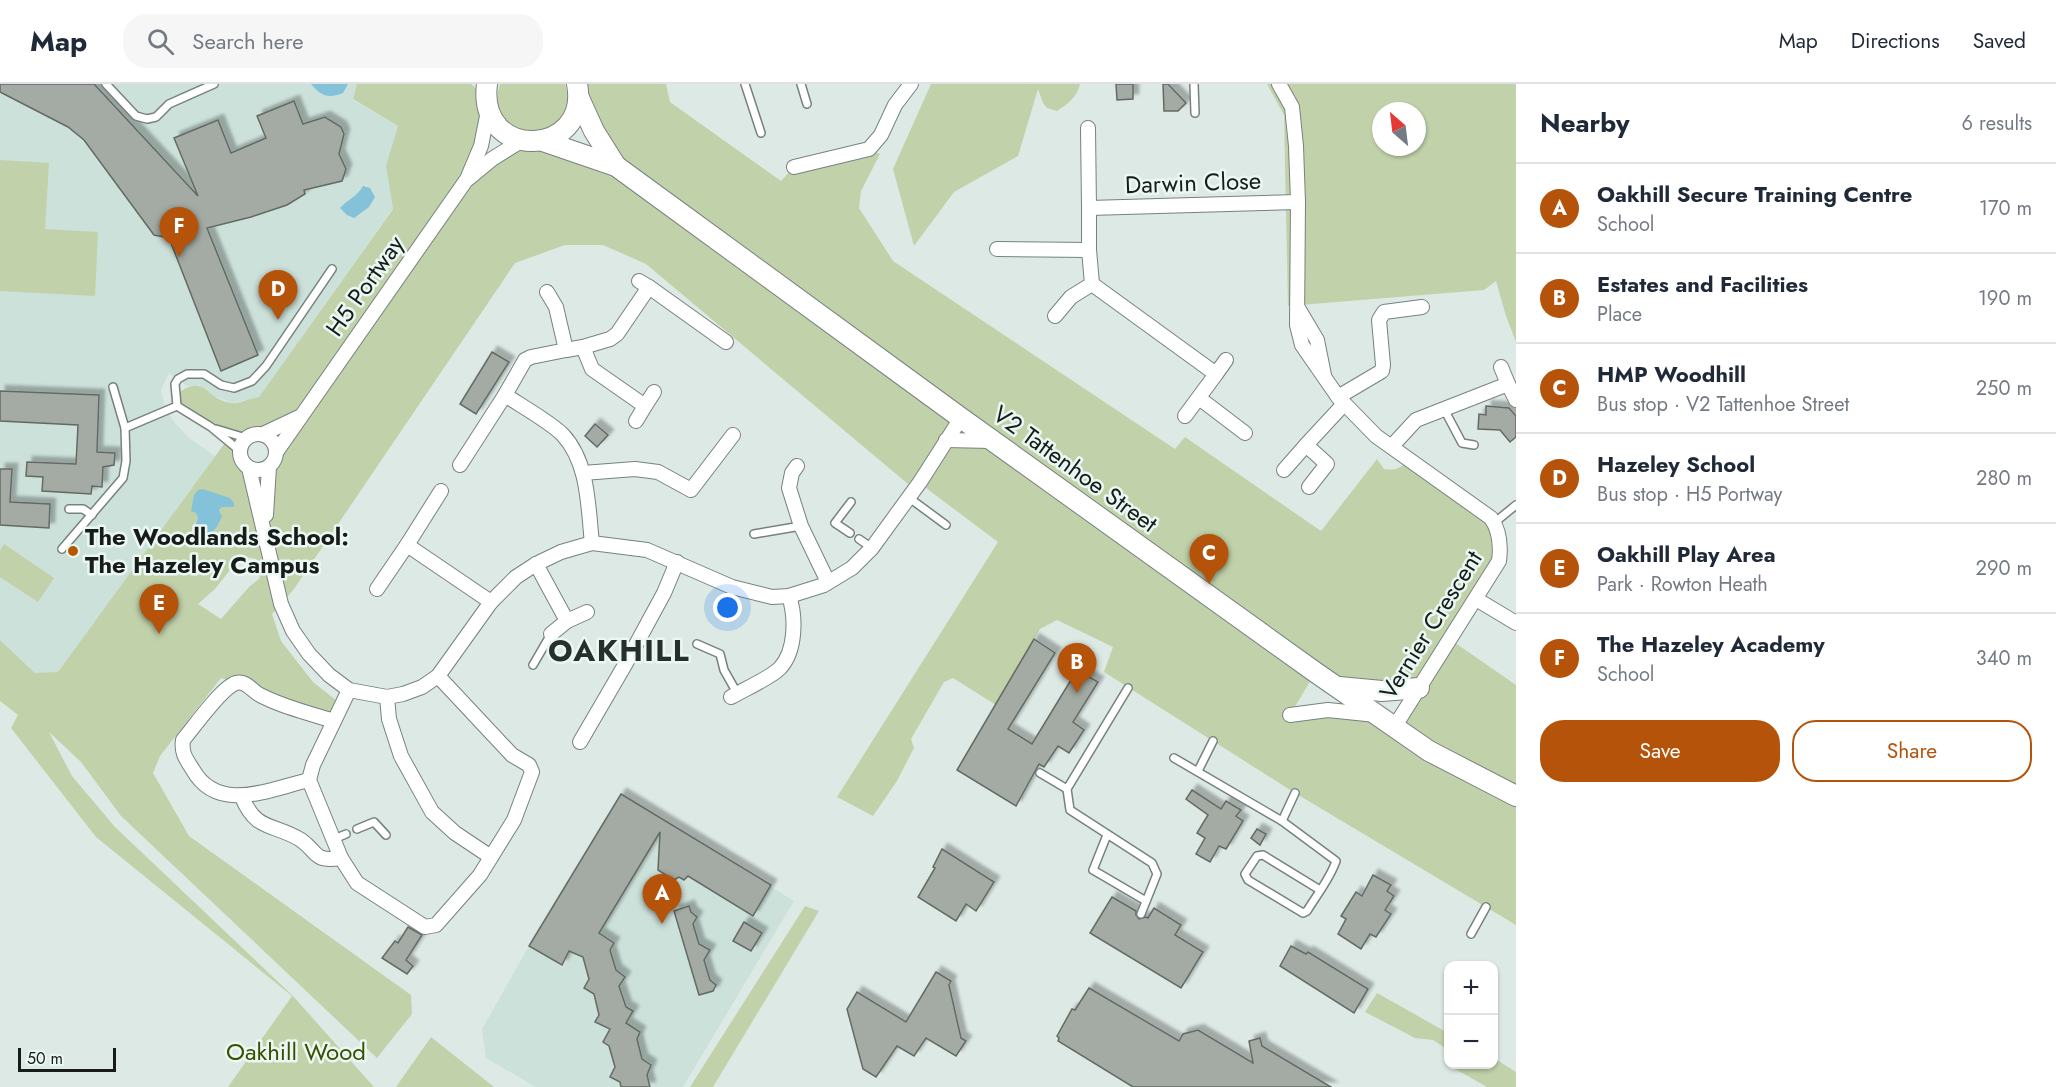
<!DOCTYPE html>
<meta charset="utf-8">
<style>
body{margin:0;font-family:Jost,sans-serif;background:#f6f6f7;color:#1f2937}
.controls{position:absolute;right:18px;bottom:18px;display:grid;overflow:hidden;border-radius:12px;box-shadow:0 2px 4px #0004}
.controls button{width:54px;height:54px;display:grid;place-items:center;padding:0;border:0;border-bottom:2px solid #e0e1e3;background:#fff;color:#1f2937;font:30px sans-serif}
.compass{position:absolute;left:1372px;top:18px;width:54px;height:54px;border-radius:50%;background:#fff;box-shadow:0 2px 4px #0004;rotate:332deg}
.scale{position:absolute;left:18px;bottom:15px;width:98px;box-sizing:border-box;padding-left:6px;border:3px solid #171b1a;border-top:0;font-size:16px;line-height:21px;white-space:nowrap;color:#171b1a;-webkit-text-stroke:4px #eaf7f3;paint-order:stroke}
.you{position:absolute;left:728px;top:524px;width:21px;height:21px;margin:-15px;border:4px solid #fff;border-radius:50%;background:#1a73e8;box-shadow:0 0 0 9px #1a73e833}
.badge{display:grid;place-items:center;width:39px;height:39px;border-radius:50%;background:#b45309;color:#fff;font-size:20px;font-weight:700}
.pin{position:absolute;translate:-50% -50px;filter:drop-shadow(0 2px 3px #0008)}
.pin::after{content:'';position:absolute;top:32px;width:21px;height:18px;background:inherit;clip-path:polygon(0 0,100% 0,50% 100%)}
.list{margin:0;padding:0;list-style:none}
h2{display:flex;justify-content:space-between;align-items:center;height:78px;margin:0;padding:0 24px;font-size:26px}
h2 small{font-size:20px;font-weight:400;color:#747a83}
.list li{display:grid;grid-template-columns:39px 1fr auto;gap:18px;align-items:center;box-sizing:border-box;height:90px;padding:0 24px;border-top:2px solid #e0e1e3}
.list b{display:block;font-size:22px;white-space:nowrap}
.list p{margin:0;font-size:20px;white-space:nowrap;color:#747a83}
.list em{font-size:20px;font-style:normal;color:#747a83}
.actions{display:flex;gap:12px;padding:18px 24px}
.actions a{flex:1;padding:14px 0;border:2px solid #b45309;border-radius:24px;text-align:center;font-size:21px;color:#b45309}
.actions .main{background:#b45309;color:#fff}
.icon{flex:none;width:33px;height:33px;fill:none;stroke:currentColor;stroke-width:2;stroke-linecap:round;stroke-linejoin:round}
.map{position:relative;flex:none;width:1516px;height:1003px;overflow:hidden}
header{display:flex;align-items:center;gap:36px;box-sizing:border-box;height:84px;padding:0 30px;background:#fff;border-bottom:2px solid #e0e1e3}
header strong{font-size:28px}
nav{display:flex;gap:33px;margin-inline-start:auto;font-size:21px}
.search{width:420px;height:54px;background:#f6f6f7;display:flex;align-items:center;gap:15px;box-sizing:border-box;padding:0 21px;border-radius:24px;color:#747a83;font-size:22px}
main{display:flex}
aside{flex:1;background:#fff}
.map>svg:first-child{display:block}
.built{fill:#cce1da}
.green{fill:#c1d2aa;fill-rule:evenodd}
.water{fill:#84c2d9}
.building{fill:#a3aba4;stroke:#646b65;stroke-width:1.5;filter:url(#shadow)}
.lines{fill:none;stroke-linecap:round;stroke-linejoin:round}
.lane-casing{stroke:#77827f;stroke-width:10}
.street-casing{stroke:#77827f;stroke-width:16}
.secondary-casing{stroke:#77827f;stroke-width:22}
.lane{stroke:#fff;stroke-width:7}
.street{stroke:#fff;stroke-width:14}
.secondary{stroke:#fff;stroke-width:20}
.poi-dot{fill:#b55800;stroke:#eaf7f3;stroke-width:2}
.labels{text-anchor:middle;stroke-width:5;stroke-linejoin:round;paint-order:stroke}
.street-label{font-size:24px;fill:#171b1a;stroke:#eaf7f3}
.poi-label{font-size:24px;font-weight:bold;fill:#171b1a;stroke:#eaf7f3;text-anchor:start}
.park-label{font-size:24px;fill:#3a5000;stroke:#eaf7f3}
.district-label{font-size:30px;font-weight:bold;letter-spacing:1.5px;fill:#262f2c;stroke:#eaf7f3}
</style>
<header>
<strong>Map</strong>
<div class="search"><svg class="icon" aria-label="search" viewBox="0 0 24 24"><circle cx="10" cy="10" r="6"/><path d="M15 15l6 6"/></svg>Search here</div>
<nav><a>Map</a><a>Directions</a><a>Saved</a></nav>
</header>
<main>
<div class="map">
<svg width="1516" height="1003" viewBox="0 0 1516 1003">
<defs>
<filter id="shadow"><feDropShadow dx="5.5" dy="-5.5" stdDeviation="1.5" flood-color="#0004"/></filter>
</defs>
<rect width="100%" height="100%" fill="#dde9e5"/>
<g class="built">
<path d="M0,0H357L353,16L398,42L386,82L393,124L259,313L232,319L214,312L199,301L187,302L169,289L161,306L164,319L173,337L189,354L216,373L58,588L36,590L0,556Z"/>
<path d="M621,710L794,817L683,1003H536L486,974L482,945L529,862Z"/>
</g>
<g class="green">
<path d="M357,0H471L485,12L468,94L521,57L615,81L577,0H666L670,18L781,97L794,83L869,65L880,70L861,107L859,124L893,177L1175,365L1185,353L1321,447L1377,375L1384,385C1396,387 1401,384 1409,375L1491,434L1501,463L1451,556L1516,601V841L1295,709L1104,588L1113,563L1057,536L1040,545L996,621L953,594L944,598L911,655L914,664L897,697L873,732L837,713L998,458L930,407L914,393L908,400L646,180L603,161H565L515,179L294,505L272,530L281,557L313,598L342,621L334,637L237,599L221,594L160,672L153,689L189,752L411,911L412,930L377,974L121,732L81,678L49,648L72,692L115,743L293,912L374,1003H228L292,912L96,753L11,644L18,631L0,617V556L35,589L58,588L227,356L240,367L264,442L273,378L299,334L263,350H254L246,354L211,343L177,322V310C206,288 204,315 231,319C239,320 251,314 259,313L393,125L386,82L398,42L353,15ZM961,334L992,357L946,355ZM229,414L219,426L222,432L194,441L198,434L196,429ZM241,472L256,475L260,494L249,503L221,535L198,520L215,505ZM1315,589L1382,607L1418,604L1395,642L1328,626L1290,631Z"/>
<path d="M500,0H565C583,64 480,61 500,0Z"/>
<path d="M931,0H1080C1077,13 1068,20 1057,27L1047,24L1043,19L1038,5L1018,72L954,108L914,162L893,85Z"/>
<path d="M1267,0H1516V258L1506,232L1496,197L1484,206L1288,222L1284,31ZM1381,27H1417V63H1381Z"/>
<path d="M0,76L49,79L45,145L98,148L95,212L0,207Z"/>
<path d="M4,460L54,494L38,518L0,493V467Z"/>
<path d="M805,822L819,827L713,1003H690Z"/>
<path d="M1377,909L1448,949V966L1433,956L1415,954L1365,928Z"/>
<path d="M431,953L494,1003H396Z"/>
<path d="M1494,974L1516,988V1003H1487L1450,982L1494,980Z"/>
</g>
<g class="water">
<path d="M311,0H348L343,9C328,15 321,12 311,0Z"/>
<path d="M363,102L370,104L375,113L369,123L354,134L347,131L340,124C348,115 357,113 363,102Z"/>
<path d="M203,405L230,414L234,419V423H222L219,426L222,432L218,441L205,458H200L193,446L198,434L196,429L191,427L194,411L198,406Z"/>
</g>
<g class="building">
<path d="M0,0H94L198,112L174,54L218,36L231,69L266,54L257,32L294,17L303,40L325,33L341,43L344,50L339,70L346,85L342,97L304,106L305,110L287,121L251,133L207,144L258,271L221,287L169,154L154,151L84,56L68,43L0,8Z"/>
<path d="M1116,0H1133V15L1117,16Z"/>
<path d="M1163,0H1168L1186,19L1178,27H1164Z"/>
<path d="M492,268L509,278L476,330L460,320Z"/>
<path d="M0,307L99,311L97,368L115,369L114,381L103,383L102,403L92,402L91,410L42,407L43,393L26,392L27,378L76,380L78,341L0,337Z"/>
<path d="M1486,322L1509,324L1516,332V353L1510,358L1500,346L1478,345L1479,330L1486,331Z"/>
<path d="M595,340L608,351L597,363L585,352Z"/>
<path d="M0,385H12L10,418L50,420L49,444L0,441Z"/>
<path d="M1034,555L1055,569L1008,645L1032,660L1077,586L1098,598L1073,638L1084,646L1069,669L1058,662L1044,683L1039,680L1016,722L957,686Z"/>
<path d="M1192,706L1221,725L1226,717L1241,726L1236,732L1243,737L1226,765L1219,762L1210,778L1196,770L1205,754L1197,749L1208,731L1186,715Z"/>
<path d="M621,710L771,801L753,832L688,792L684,796L679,793L674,796L658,786L660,748L599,849L614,859L610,866L616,886L625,893L619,902L626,923L633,927L626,939L640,948L637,955L642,975L651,981L647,991L650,1003H621L620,998L610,993L615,983L609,962L603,958L610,945L595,938L599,931L594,910L584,904L589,895L583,873L569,867L562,881L529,862Z"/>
<path d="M1257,745L1266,750L1260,761L1251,754Z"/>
<path d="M942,765L994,798L976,827L966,820L956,837L918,813L935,784L933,783Z"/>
<path d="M1373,791L1391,801L1387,807L1394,812L1385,826L1391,830L1376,853L1370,850L1361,865L1338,850L1346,835L1341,832L1356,808L1362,812Z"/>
<path d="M1112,813L1136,827V831L1139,835L1146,833L1148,834L1154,824L1181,841L1175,851L1203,868L1181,904L1090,849Z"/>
<path d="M689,822L691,828L697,833L693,840L699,860L710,866L704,876L710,896L716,901L713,907L699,911L674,827Z"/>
<path d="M744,838L762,849L751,867L733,857Z"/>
<path d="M408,843L422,851L406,876L413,882L407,890L382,874L395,857L398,859Z"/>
<path d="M1291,862L1306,870L1308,868L1368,905L1354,929L1280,882Z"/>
<path d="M936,888L951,897L949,901L961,954L966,957L956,972L926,954L914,972L897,962L876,993L863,985L847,925L857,908L906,938Z"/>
<path d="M1089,904L1179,957L1183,950L1198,946L1253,979L1249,957L1260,954L1262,962L1331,1003H1133L1058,957L1059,954L1057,952L1072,925L1075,926Z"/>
</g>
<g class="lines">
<defs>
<g id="lane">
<path d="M106,0L136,32L147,35L156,33L169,20L214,0"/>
<path d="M745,0L761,49"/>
<path d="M801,0L807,20"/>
<path d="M1194,0L1195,29"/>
<path d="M113,303L125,344L177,322"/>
<path d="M1444,325L1462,359L1474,361"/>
<path d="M216,345L246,354"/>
<path d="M240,367L211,343L177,322L175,300L178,295L187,290H204L221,301L234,304L252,297L266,282L332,185"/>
<path d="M908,413L946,441"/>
<path d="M69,425H83L92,431"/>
<path d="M1494,439L1516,421"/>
<path d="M850,449L835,439L851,418"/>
<path d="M754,450L801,442"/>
<path d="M859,455L872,464"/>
<path d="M62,465L123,394L126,377L125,344"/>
<path d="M697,560L720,570L724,586L737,609"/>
<path d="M533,581L551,550"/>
<path d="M1128,604L1067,705L1070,726L1152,779L1157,790L1141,830"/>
<path d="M1174,674L1282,737L1336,777C1330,795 1316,812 1307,827L1303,829L1248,796L1245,790L1257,772L1263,771L1320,806"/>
<path d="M1198,687L1213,657"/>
<path d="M1040,689L1067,705"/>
<path d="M1282,737L1295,709"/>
<path d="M357,745L374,738L386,751"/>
<path d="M1107,751L1093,786L1146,817"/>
<path d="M334,755L346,750"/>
<path d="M1471,850L1486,823"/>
</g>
<g id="street">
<path d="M1279,0L1292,23L1296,62L1298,118L1297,241L1302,261L1338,313L1376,352L1491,434C1500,447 1501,462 1499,477L1395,642"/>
<path d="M1088,44L1089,124L1298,118"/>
<path d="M794,83L869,65L881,51L895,21L911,0"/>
<path d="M469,94L492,75L521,57"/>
<path d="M997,165L1089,166V124"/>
<path d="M1092,200L1216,290L1226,276"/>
<path d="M649,203L726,258"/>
<path d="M1298,224L1317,256L1324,291"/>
<path d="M1055,232L1071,213L1092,200L1089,166"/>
<path d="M583,263L610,255L617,250L649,203L639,197"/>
<path d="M566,266L583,263L592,285L645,322L654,308"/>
<path d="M1508,300L1516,316"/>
<path d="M505,311L525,276L531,273L566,266L556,223L547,208"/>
<path d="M1338,313L1382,287L1383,281L1379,236L1384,228L1422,223"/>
<path d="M1199,314L1245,349"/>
<path d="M1185,332L1216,290"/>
<path d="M636,337L645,322"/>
<circle cx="258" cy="368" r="18"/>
<path d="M263,350L299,333"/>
<path d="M946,356L992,357"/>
<path d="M1392,362L1416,336L1508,300L1501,283"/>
<path d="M277,367L467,95L481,62L488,27"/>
<path d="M460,381L505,311C520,321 552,339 563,351C589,379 588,424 592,459"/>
<path d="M797,382L792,389L789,404L801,442L828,498"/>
<path d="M249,384L281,520L293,547L309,570L329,591L349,606L387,613L403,610L422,603L438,592L491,518L516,493L536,480L561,468L592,459L647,466L732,503L772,513L789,512L824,501L852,484L872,464L920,398L961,334"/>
<path d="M1284,386L1306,361"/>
<path d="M583,389L635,385L658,388L691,406L733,351"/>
<path d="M1309,403L1327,380L1306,361L1344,320"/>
<path d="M266,431L269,383"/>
<path d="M407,461L441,407"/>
<path d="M536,480L567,537L587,528"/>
<path d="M377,505L407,461L491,518"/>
<path d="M1476,515L1516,539"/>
<path d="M551,550L567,537"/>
<path d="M349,606L313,681L309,696L341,774L357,799L425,843L436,841L480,791L514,736L532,688L529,681L512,671L438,592"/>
<path d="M387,613L389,635L401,672L432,728L455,749L491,773"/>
<path d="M731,613C743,606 772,593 780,584C796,567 796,533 789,512"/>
<path d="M1290,631L1328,626L1376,631"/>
<path d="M580,658L626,579L664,509L677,478"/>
<path d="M309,696C270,705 218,730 193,686C186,675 181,669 183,656C194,643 222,603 236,599C246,596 252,607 260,611C283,623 308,629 334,637"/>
<path d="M242,713C256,748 274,739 301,756C319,769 313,778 341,774"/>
</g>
<g id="secondary">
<path d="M487,0C477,79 591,73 577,0"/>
<path d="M579,14L594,47L616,82"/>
<path d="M543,57L616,82L961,334L1315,588L1429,667L1516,712"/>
<path d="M1339,603L1382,607L1419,604"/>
</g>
</defs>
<use href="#lane" class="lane-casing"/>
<use href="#street" class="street-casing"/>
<use href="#secondary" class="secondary-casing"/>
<use href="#lane" class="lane"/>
<use href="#street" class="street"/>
<use href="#secondary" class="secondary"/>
</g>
<circle class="poi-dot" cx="73" cy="467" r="6"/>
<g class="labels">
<g class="street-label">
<text transform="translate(1193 99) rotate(-2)" y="8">Darwin Close</text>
<text transform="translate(365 202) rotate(-55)" y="8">H5 Portway</text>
<text transform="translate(1075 385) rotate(36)" y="8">V2 Tattenhoe Street</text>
<text transform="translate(1431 541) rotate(-58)" y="8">Vernier Crescent</text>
</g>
<g class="poi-label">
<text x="85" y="461">The Woodlands School:<tspan x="85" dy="28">The Hazeley Campus</tspan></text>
</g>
<g class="park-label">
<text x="296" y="976">Oakhill Wood</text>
</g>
<g class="district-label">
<text x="619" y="577">OAKHILL</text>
</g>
</g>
</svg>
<div class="controls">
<button>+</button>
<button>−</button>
</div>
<svg class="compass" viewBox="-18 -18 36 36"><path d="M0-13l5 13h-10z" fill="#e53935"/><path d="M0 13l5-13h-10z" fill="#747a83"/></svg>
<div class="scale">50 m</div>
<div class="you"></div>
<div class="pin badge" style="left:662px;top:840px">A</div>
<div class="pin badge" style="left:1077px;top:609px">B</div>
<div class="pin badge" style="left:1209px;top:500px">C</div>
<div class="pin badge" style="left:278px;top:236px">D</div>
<div class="pin badge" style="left:159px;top:550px">E</div>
<div class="pin badge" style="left:179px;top:173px">F</div>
</div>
<aside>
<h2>Nearby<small>6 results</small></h2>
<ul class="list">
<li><span class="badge">A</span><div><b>Oakhill Secure Training Centre</b><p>School</p></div><em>170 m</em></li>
<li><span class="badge">B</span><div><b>Estates and Facilities</b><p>Place</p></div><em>190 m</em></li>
<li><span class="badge">C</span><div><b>HMP Woodhill</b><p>Bus stop · V2 Tattenhoe Street</p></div><em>250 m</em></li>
<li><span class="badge">D</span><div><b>Hazeley School</b><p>Bus stop · H5 Portway</p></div><em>280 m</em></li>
<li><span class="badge">E</span><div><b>Oakhill Play Area</b><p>Park · Rowton Heath</p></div><em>290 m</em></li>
<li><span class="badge">F</span><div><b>The Hazeley Academy</b><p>School</p></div><em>340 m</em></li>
</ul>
<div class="actions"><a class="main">Save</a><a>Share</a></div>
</aside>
</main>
